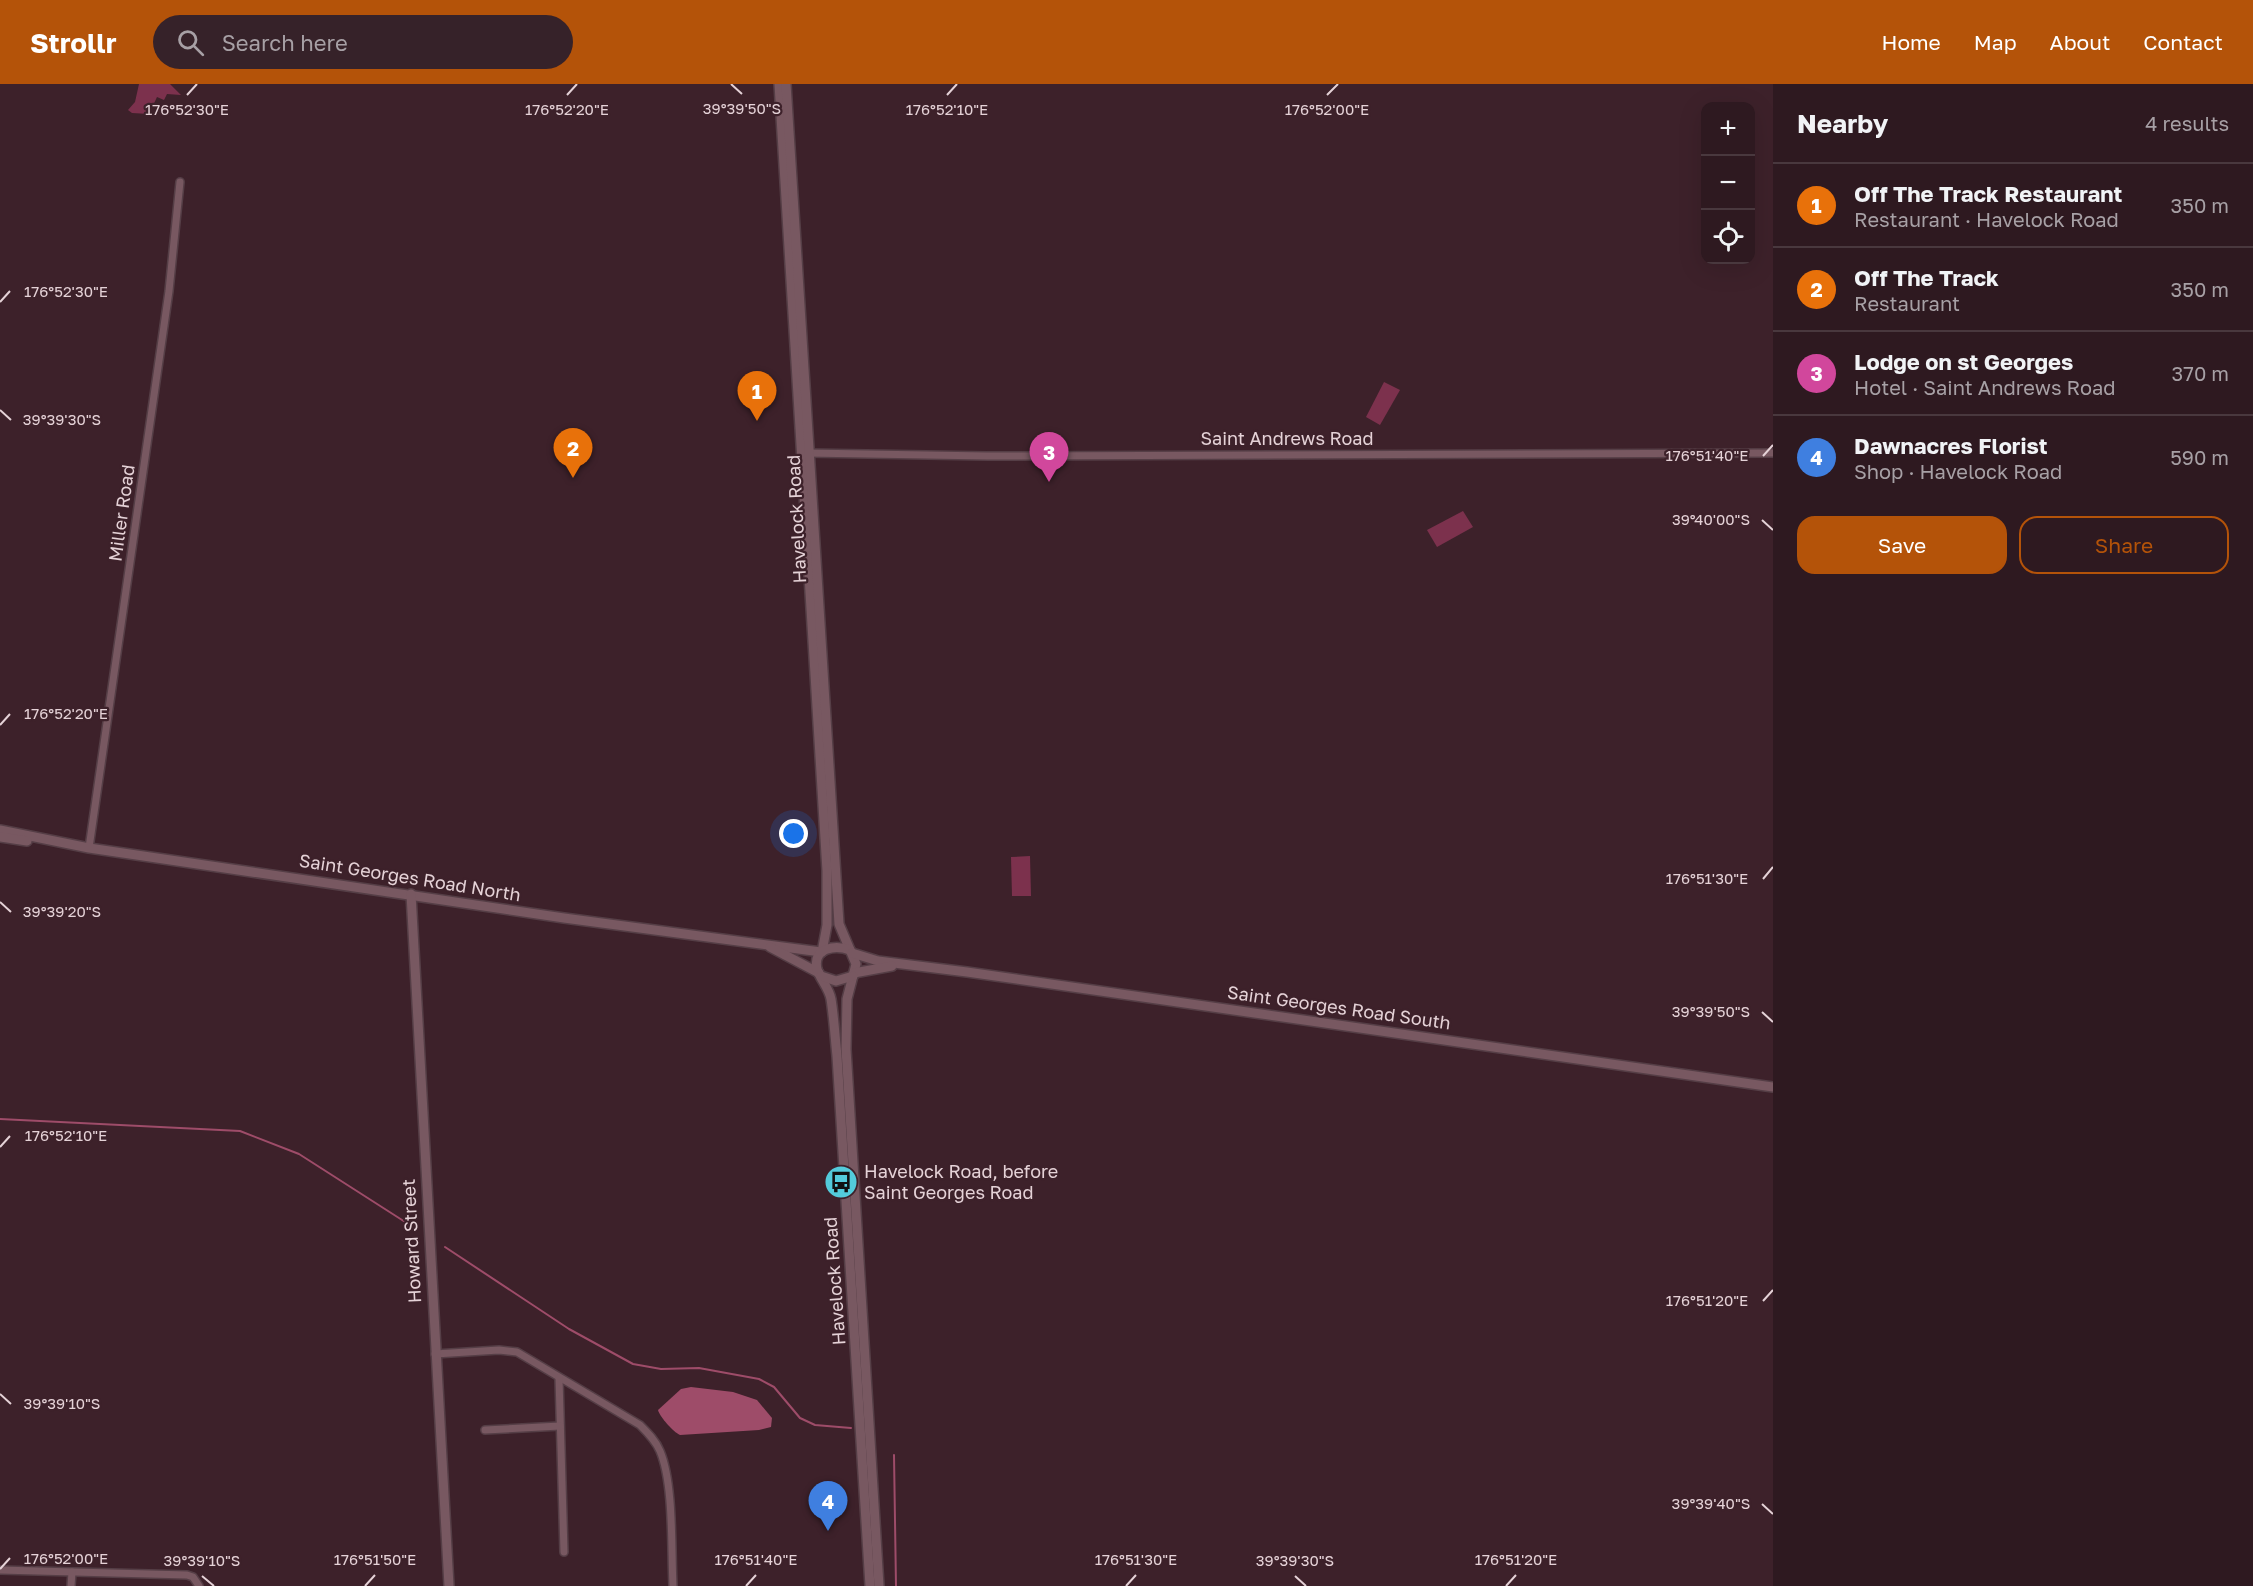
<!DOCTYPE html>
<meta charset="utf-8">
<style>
body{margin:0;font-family:"Golos Text",sans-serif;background:#362229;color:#f1f3f6}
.controls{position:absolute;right:18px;top:18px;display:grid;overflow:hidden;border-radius:12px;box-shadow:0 6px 24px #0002}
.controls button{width:54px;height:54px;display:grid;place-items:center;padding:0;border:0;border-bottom:2px solid #49383e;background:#2e1920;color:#f1f3f6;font:30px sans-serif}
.you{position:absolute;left:794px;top:750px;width:21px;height:21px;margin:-15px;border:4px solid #fff;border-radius:50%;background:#1a73e8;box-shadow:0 0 0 9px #1a73e833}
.badge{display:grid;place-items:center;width:39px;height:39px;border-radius:50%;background:#b45309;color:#fff;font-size:20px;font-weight:700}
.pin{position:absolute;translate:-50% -50px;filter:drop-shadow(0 2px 3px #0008)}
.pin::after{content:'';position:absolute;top:32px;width:21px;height:18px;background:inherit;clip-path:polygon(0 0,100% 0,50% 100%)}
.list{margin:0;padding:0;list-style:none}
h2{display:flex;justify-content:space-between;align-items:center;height:78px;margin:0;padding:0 24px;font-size:26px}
h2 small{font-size:20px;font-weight:400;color:#a7a0a5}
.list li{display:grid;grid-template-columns:39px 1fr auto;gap:18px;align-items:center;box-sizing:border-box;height:84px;padding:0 24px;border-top:2px solid #49383e}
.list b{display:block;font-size:22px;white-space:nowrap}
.list p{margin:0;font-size:20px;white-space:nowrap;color:#a7a0a5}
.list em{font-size:20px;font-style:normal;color:#a7a0a5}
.actions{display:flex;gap:12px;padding:18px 24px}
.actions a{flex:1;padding:14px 0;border:2px solid #b45309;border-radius:18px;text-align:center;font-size:21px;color:#b45309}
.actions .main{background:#b45309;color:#fff}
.icon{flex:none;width:33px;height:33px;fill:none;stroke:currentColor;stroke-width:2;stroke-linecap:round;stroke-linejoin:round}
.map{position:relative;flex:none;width:1773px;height:1502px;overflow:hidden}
header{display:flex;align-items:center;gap:36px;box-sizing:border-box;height:84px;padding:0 30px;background:#b45309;color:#fff}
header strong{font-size:28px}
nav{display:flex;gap:33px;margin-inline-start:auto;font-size:21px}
.search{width:420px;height:54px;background:#362229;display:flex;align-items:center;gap:15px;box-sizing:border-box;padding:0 21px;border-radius:33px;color:#a7a0a5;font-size:22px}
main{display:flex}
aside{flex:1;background:#2e1920}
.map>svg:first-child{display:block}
.green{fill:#7c314d}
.water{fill:#9e4c69}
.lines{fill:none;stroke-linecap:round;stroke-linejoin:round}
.stream{stroke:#9e4c69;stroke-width:2}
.street-casing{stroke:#553e46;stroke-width:10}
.secondary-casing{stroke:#553e46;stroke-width:12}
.street{stroke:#785861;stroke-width:7}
.secondary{stroke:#785861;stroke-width:9}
.ticks{fill:none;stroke:#e5d2d7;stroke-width:2}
.labels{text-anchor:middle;stroke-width:4.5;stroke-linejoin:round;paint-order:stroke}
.street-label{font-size:18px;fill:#e5d2d7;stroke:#3d212a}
.poi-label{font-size:18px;fill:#e5d2d7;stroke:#3d212a;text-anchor:start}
.ticks-label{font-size:15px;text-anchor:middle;fill:#e5d2d7;stroke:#3d212a;stroke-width:4.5;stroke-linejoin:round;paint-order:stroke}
</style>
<header>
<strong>Strollr</strong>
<div class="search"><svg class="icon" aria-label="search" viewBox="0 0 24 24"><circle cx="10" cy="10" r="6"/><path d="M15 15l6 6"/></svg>Search here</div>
<nav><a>Home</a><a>Map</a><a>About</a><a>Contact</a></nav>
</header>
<main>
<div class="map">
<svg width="1773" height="1502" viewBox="0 0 1773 1502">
<rect width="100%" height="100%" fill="#3d212a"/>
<g class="green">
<path d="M139,0H170L181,11L167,10L164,16L157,13L149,30L132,29L128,26L135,18Z"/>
<path d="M1384,298L1400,306L1380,341L1366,333Z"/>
<path d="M1463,427L1473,443L1437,463L1427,446Z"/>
<path d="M1030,772L1031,812H1012L1011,773Z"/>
</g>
<path class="water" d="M691,1303L733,1308L757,1316L772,1334L771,1343L759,1346L680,1351C673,1348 660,1333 658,1326L681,1305Z"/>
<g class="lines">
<g class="stream">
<path d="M0,1035L240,1047L299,1070L413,1143"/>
<path d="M445,1163L569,1245L633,1280L661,1285L699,1284L759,1295L774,1303L800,1334L815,1341L851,1344"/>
<path d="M894,1371L896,1502"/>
</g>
<defs>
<g id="street">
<path d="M807,369L987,372L1773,369"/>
<path d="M89,764L169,207L180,98"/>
<path d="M435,1270L499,1266L517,1268L640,1341C648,1349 656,1357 660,1367C674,1400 671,1465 673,1502"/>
<path d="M559,1294L564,1468"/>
<path d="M485,1346L560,1342"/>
<path d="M0,1486L187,1491L193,1493L199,1502"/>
<path d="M71,1502L72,1488"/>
</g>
<g id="secondary">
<path d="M779,0L827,787V841L822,868"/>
<path d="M786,0L839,840L856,880L847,915L846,965L879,1502"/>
<path d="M0,746L89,764L564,834L821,868"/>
<path d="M0,753L27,757"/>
<path d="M411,810L449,1502"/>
<path d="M770,863L819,889"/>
<path d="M850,866C836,861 812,863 817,885C820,895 829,904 831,915C834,934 835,953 837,972L870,1502"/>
<path d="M852,869L878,877L967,888L1773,1003"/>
<path d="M854,889L892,882"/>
<path d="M821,892L836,897L853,892"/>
</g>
</defs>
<use href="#street" class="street-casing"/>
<use href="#secondary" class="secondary-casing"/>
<use href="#street" class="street"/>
<use href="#secondary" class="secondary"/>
</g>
<path class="ticks" d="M731,0L742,10M187,11L197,0M567,11L577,0M947,11L957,0M1327,11L1338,0M0,218L10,207M0,326L11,336M1763,372L1773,361M1762,436L1773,446M0,641L10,630M1763,795L1773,783M0,818L11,828M1762,928L1773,938M0,1063L10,1052M1763,1217L1773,1206M0,1310L11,1320M1762,1420L1773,1430M0,1485L10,1474M202,1492L214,1502M1295,1492L1306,1502M365,1502L375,1491M746,1502L756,1491M1126,1502L1136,1491M1506,1502L1516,1491"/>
<defs>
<symbol id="bus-disc" viewBox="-11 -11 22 22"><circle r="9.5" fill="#53cbdb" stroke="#3d212a"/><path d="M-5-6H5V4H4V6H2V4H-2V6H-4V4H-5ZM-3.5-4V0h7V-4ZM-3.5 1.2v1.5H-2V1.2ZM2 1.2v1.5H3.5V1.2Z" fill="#111"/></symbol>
</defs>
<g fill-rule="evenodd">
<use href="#bus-disc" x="822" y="1079" width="38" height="38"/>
</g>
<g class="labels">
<g class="street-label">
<text x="1287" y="361">Saint Andrews Road</text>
<text transform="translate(122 429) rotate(-82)" y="6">Miller Road</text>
<text transform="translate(797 435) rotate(-93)" y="6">Havelock Road</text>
<text transform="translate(410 794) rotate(9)" y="6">Saint Georges Road North</text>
<text transform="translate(1339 924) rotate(8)" y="6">Saint Georges Road South</text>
<text transform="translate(412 1157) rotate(-93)" y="6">Howard Street</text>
<text transform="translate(835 1197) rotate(-94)" y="6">Havelock Road</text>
</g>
<g class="poi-label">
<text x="864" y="1094">Havelock Road, before<tspan x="864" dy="21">Saint Georges Road</tspan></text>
</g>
</g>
<g class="ticks-label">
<text x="742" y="30">39°39'50"S</text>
<text x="187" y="31">176°52'30"E</text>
<text x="567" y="31">176°52'20"E</text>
<text x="947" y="31">176°52'10"E</text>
<text x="1327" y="31">176°52'00"E</text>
<text x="66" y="213">176°52'30"E</text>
<text x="62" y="341">39°39'30"S</text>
<text x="1707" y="377">176°51'40"E</text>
<text x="1711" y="441">39°40'00"S</text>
<text x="66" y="635">176°52'20"E</text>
<text x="1707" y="800">176°51'30"E</text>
<text x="62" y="833">39°39'20"S</text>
<text x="1711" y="933">39°39'50"S</text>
<text x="66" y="1057">176°52'10"E</text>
<text x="1707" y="1222">176°51'20"E</text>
<text x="62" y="1325">39°39'10"S</text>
<text x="1711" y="1425">39°39'40"S</text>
<text x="66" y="1480">176°52'00"E</text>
<text x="375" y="1481">176°51'50"E</text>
<text x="756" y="1481">176°51'40"E</text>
<text x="1136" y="1481">176°51'30"E</text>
<text x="1516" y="1481">176°51'20"E</text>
<text x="202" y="1482">39°39'10"S</text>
<text x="1295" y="1482">39°39'30"S</text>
</g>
</svg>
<div class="controls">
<button>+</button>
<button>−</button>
<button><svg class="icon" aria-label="locate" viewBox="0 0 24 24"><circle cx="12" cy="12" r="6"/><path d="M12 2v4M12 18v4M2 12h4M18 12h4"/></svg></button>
</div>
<div class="you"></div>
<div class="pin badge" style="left:757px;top:337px;background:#e8710a">1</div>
<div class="pin badge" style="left:573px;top:394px;background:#e8710a">2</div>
<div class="pin badge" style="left:1049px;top:398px;background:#d1479c">3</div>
<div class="pin badge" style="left:828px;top:1447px;background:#3f7fe0">4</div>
</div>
<aside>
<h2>Nearby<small>4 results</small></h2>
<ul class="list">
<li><span class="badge" style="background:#e8710a">1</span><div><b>Off The Track Restaurant</b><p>Restaurant · Havelock Road</p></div><em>350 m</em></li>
<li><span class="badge" style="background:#e8710a">2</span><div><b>Off The Track</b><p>Restaurant</p></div><em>350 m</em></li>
<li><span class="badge" style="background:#d1479c">3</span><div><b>Lodge on st Georges</b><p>Hotel · Saint Andrews Road</p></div><em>370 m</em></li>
<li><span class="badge" style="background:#3f7fe0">4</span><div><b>Dawnacres Florist</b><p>Shop · Havelock Road</p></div><em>590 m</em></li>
</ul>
<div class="actions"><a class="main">Save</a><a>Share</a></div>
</aside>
</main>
